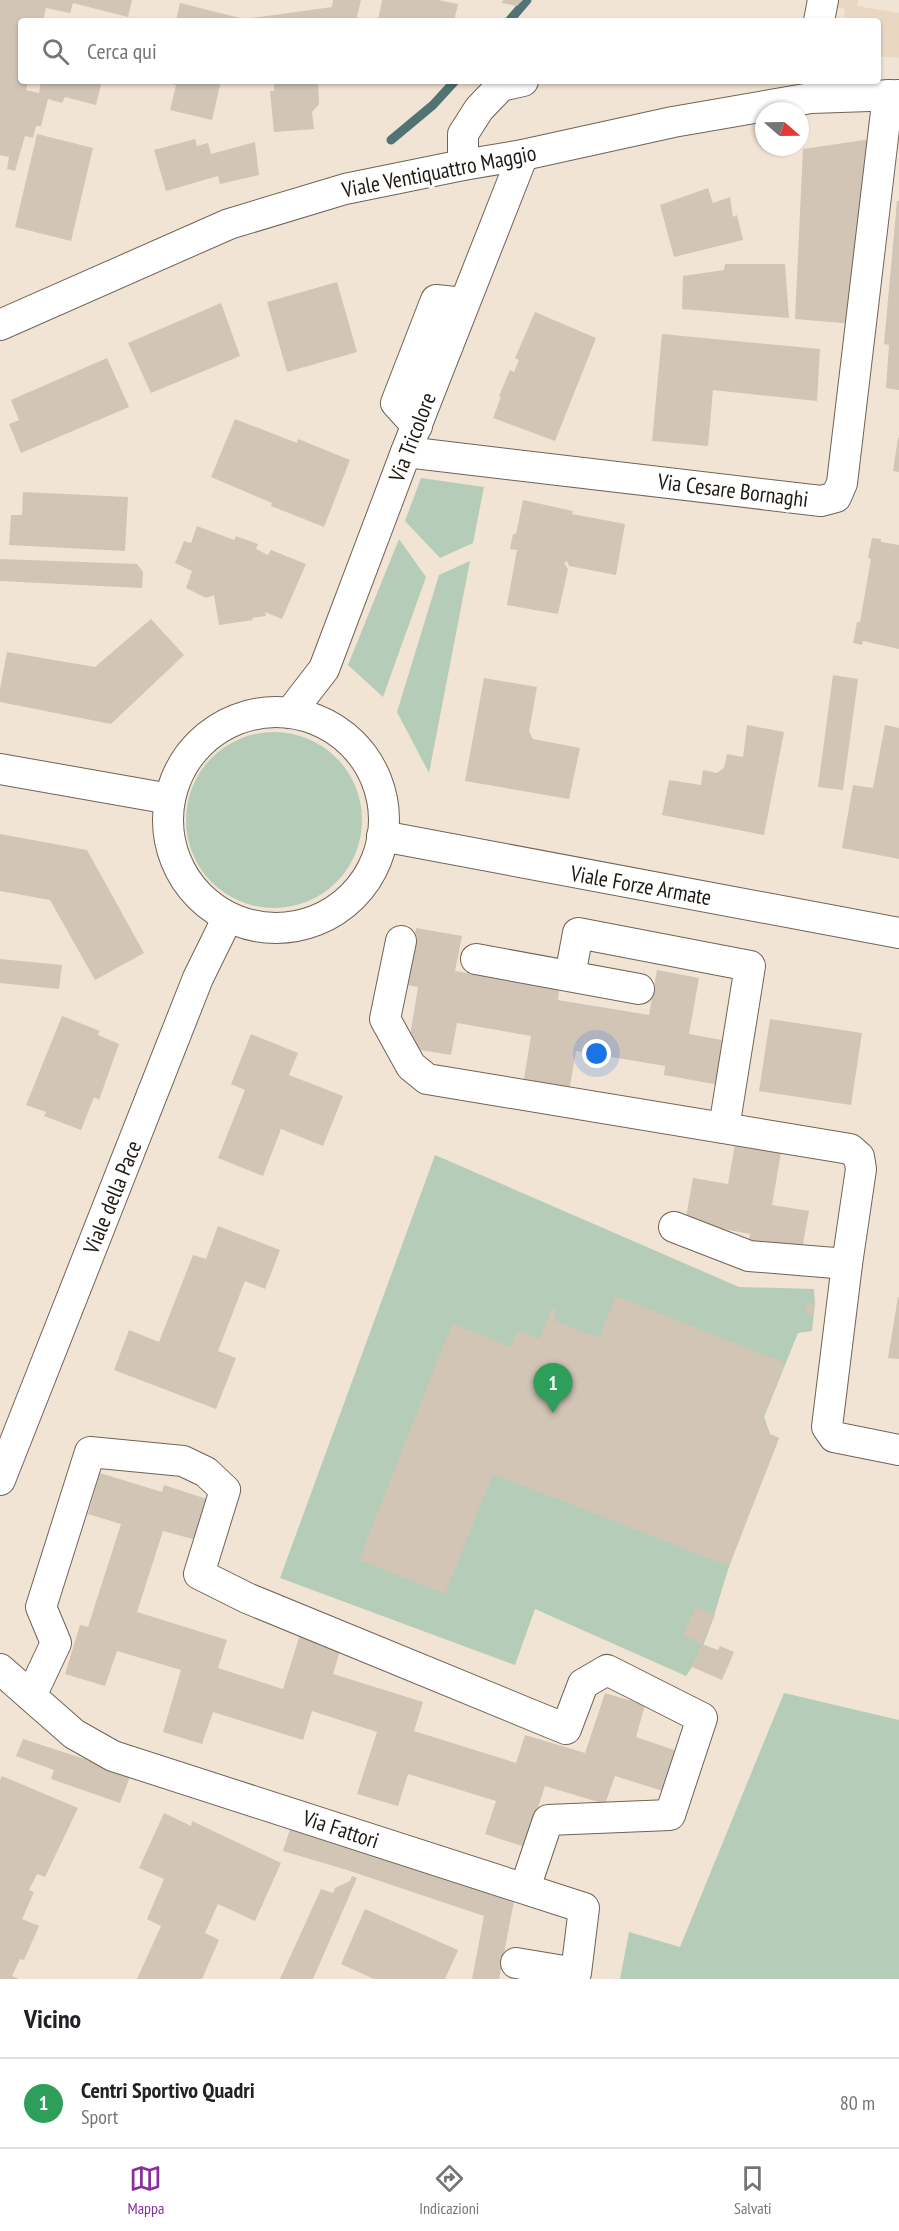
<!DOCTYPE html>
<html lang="it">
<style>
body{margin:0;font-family:"PT Sans Narrow",sans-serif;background:#f6f6f6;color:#202124}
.compass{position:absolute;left:755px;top:102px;width:54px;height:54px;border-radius:50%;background:#fff;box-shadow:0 2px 4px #0004;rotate:110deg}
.you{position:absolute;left:597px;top:1054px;width:21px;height:21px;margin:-15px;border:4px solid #fff;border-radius:50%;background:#1a73e8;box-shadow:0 0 0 9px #1a73e833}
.badge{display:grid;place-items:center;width:39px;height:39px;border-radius:50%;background:#88319e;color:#fff;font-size:20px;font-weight:700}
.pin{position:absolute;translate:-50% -50px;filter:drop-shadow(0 2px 3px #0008)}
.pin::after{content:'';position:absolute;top:32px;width:21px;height:18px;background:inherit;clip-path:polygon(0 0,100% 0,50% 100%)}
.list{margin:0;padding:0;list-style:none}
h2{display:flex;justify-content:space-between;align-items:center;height:78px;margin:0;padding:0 24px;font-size:26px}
h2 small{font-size:20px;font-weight:400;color:#757577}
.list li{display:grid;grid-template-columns:39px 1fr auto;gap:18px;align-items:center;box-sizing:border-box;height:90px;padding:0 24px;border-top:2px solid #e0e0e0}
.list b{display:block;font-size:22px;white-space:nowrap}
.list p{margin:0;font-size:20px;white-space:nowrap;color:#757577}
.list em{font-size:20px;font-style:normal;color:#757577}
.icon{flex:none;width:33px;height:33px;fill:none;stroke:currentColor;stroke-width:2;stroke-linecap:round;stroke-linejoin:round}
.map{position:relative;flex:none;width:899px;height:1979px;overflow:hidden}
.search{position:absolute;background:#fff;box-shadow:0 2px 4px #0004;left:18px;right:18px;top:18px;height:66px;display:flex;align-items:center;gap:15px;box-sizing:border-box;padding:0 21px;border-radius:6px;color:#757577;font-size:22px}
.sheet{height:168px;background:#fff}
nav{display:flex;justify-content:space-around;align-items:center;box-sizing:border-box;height:84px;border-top:2px solid #e0e0e0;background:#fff;font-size:16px;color:#757577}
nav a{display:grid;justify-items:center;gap:3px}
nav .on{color:#88319e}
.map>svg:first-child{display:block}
.built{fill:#e9d7c1}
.green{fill:#b5ccb8}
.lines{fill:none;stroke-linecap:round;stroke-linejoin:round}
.stream{stroke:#517373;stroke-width:9}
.building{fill:#d2c5b6}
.minor-casing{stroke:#6f6456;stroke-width:32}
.minor{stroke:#fff;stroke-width:30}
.labels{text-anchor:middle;stroke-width:6;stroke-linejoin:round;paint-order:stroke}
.street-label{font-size:22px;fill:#1f1a14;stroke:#fff}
</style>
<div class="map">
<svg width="899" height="1979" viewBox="0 0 899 1979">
<rect width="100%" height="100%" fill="#f2e4d4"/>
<path class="built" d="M804,0H858L857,6L899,13V58L878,56V21H844L845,9Z"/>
<g class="green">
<path d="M421,478L484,487L473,543L440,558L405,521Z"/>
<path d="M399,539L426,577L383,697L348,665Z"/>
<path d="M470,561L429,773L397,712L439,575Z"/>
<circle cx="274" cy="820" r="88"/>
<path d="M435,1155L739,1287L814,1289L815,1304L812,1331L798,1333L764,1417L770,1434L779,1438C763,1480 746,1521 730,1564C717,1601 710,1643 686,1676L535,1609L515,1665L280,1578Z"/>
<path d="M784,1693L899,1720V1979H620L629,1932L680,1947Z"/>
</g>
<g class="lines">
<g class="stream">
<path d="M509,21L527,0"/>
<path d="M391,140L433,105L455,81"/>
</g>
</g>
<g class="building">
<path d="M0,0H132L128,17L73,3L70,13L46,8L43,21H21V81H28L26,90L39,93L41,81H102L96,105L65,97L62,103L48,99L41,126H36L33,138L25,136L15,171L7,169L9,157L0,155Z"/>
<path d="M333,0H361L356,21H176L180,3L244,19L332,7Z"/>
<path d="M382,0H438L458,4L454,21H378Z"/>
<path d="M503,0H523L517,6L502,3Z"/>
<path d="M172,81H221L212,120L170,110L176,85L171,84Z"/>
<path d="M274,81H318L319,104L312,112L314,129L274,132L270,91H274Z"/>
<path d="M37,134L93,148L71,241L15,227Z"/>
<path d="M195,139L197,146L208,143L211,154L255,142L259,175L220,184L218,176L166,191L154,150Z"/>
<path d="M871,139L854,324L795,319L803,149Z"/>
<path d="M708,188L713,203L730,197L733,217L737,215L743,240L674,257L660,205Z"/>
<path d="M897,201H899V390L886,388L889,345L884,344Z"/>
<path d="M725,264H785L789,318L682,309L683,276L724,270Z"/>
<path d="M337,282L357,352L287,372L267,302Z"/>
<path d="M221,303L240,356L151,393L128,343Z"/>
<path d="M535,312L596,338L555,441L493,418L501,397L499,396L510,370L514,372L519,360L515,358Z"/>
<path d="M662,334L820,349L817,401L713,390L708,446L652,441Z"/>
<path d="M107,358L129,407L21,453L9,424L19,420L11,400Z"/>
<path d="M235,419L297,443L298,439L350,460L324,527L271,506L272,503L211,477Z"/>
<path d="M898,438H899V472L893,471Z"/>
<path d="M23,492L128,497L125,551L9,545L11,515H22Z"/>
<path d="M523,500L573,511L572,514L625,524L616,575L569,566L567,561L564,563L568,569L558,614L507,605L517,550L510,549L513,534H516Z"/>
<path d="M197,526L234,540L236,536L258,544L256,549L268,555L271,550L306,564L282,619L265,612L266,616L252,618L253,620L219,625L214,595L206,598L186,588L192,571L175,563L184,541L191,543Z"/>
<path d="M872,538L881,539V542L899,545V649L863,641L862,645L853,643L857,622H860L871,559L868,558Z"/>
<path d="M0,559L137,564L143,572L142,588L0,581Z"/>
<path d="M151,619L184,655L111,724L0,702V689L7,652L95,667Z"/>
<path d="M833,675L858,679L843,790L818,787Z"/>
<path d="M484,678L537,687L529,732L533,739L580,748L569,799L465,781Z"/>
<path d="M747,725L784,732L764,835L662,815L669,780L701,785L703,770L717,773L724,768L727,754L743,757Z"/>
<path d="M885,725L899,728V859L842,848L853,785L873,788Z"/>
<path d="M0,834L87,850L144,953L95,980L50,900L0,891Z"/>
<path d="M416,928L462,936L455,971L559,989L558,1000L649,1015L657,970L699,978L689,1034L727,1041L719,1085L664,1075L665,1066L576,1051L569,1092L523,1085L531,1036L457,1023L451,1055L408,1048L418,987L407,985Z"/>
<path d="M0,959L62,965L59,989L0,983Z"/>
<path d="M62,1016L100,1031L98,1035L119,1044L99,1100L94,1097L81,1130L44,1116L46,1112L26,1105Z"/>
<path d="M770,1019L862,1033L851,1105L759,1091Z"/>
<path d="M251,1034L298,1053L289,1075L343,1096L323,1146L281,1129L263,1176L218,1158L245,1090L231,1084Z"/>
<path d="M736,1138L782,1147L772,1205L809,1211L801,1254L748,1245L750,1234L685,1222L693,1178L728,1184Z"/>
<path d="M218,1226L280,1250L265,1289L245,1281L218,1351L236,1358L216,1409L114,1370L129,1330L159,1342L193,1255L206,1259Z"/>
<path d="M616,1296L785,1363L763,1418L770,1434L779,1438L729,1566L493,1474L445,1594L359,1560L452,1324L511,1347L518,1331L540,1339L552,1308L556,1310L554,1320L599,1338Z"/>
<path d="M898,1297H899V1359L888,1358Z"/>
<path d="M807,1303L815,1304L813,1315L805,1314Z"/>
<path d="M100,1473L162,1492L164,1485L213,1501L200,1541L163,1531L137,1612L227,1640L218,1668L283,1689L302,1628L343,1641L333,1674L423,1702L414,1731L516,1763L525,1735L585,1753L605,1693L645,1705L636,1737L680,1752L666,1792L615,1776L605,1804L545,1786L525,1847L485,1834L496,1801L408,1774L398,1806L357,1794L377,1732L312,1711L303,1740L213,1712L202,1744L163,1732L181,1670L117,1651L105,1686L65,1674L80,1625L88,1627L121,1524L88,1514Z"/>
<path d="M696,1607L715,1615L702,1644L683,1635Z"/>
<path d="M702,1644L718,1650L720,1646L734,1652L722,1680L692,1667Z"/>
<path d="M23,1739L131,1774L120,1803L51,1779L54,1770L16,1756Z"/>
<path d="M2,1776L78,1808L45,1877L37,1874L29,1890L34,1892L22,1919L39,1926L24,1960L20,1959L12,1976L19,1979H0V1780Z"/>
<path d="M164,1813L191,1826L192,1821L281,1863L255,1921L218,1904L205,1933L219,1940L202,1979H137L161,1926L147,1919L164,1879L139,1868Z"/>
<path d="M291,1826L515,1896L499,1979H472L484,1916L347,1870L283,1851Z"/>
<path d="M352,1876L357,1878L313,1979H280L321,1889L333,1893L335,1888L350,1881Z"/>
<path d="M365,1909L458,1950L445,1979H374L341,1964Z"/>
</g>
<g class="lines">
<defs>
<g id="minor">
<path d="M819,21L823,0"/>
<path d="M463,165V134L479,109L501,86L523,81"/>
<path d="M0,325L229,224L345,189L463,165L523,155L673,122L811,98L899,95"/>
<path d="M417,426L396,403L436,300L464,303"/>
<path d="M406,452L821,501L836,497L842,483L888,95"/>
<circle cx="276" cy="820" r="108"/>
<path d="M290,713L324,669L406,452L523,155"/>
<path d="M0,769L170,799"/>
<path d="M382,836L899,933"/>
<path d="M401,941L385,1019L411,1066L427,1079L850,1149L859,1157L861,1169L847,1264L749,1256L674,1227"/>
<path d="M476,959L639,989"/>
<path d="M570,976L578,933L750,966L724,1128"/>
<path d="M847,1264L827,1427L834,1437L899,1450"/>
<path d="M0,1480L198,978L228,917"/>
<path d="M0,1669L74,1734L113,1756L584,1908L576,1973L516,1963"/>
<path d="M31,1696L56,1643L41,1607L90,1452L183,1461L206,1472L225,1490L199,1574L247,1598L566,1729L583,1684L607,1670L702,1718L670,1815L548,1820L525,1888"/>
</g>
</defs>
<use href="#minor" class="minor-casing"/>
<use href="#minor" class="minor"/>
</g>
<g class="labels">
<g class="street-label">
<text transform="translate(439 171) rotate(-11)" y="8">Viale Ventiquattro Maggio</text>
<text transform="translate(412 437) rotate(-69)" y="8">Via Tricolore</text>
<text transform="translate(733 490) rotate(7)" y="8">Via Cesare Bornaghi</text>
<text transform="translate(641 885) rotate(10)" y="8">Viale Forze Armate</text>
<text transform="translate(112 1197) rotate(-68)" y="8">Viale della Pace</text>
<text transform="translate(341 1829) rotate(18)" y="8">Via Fattori</text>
</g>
</g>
</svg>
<svg class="compass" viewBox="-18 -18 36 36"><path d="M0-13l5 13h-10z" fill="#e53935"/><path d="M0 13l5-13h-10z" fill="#757577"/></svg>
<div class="you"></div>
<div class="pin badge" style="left:553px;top:1413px;background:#2e9e5b">1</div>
<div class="search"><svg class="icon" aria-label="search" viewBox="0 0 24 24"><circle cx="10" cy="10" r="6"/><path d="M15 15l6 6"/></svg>Cerca qui</div>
</div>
<section class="sheet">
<h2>Vicino<small></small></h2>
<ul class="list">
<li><span class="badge" style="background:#2e9e5b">1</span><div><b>Centri Sportivo Quadri</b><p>Sport</p></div><em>80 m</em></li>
</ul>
</section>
<nav>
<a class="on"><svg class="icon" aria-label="map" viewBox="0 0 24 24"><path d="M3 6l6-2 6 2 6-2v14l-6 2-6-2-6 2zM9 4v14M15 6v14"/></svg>Mappa</a>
<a><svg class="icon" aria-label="directions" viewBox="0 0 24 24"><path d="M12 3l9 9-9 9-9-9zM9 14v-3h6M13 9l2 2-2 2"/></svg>Indicazioni</a>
<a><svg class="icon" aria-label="saved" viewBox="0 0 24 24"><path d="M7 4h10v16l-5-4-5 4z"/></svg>Salvati</a>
</nav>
